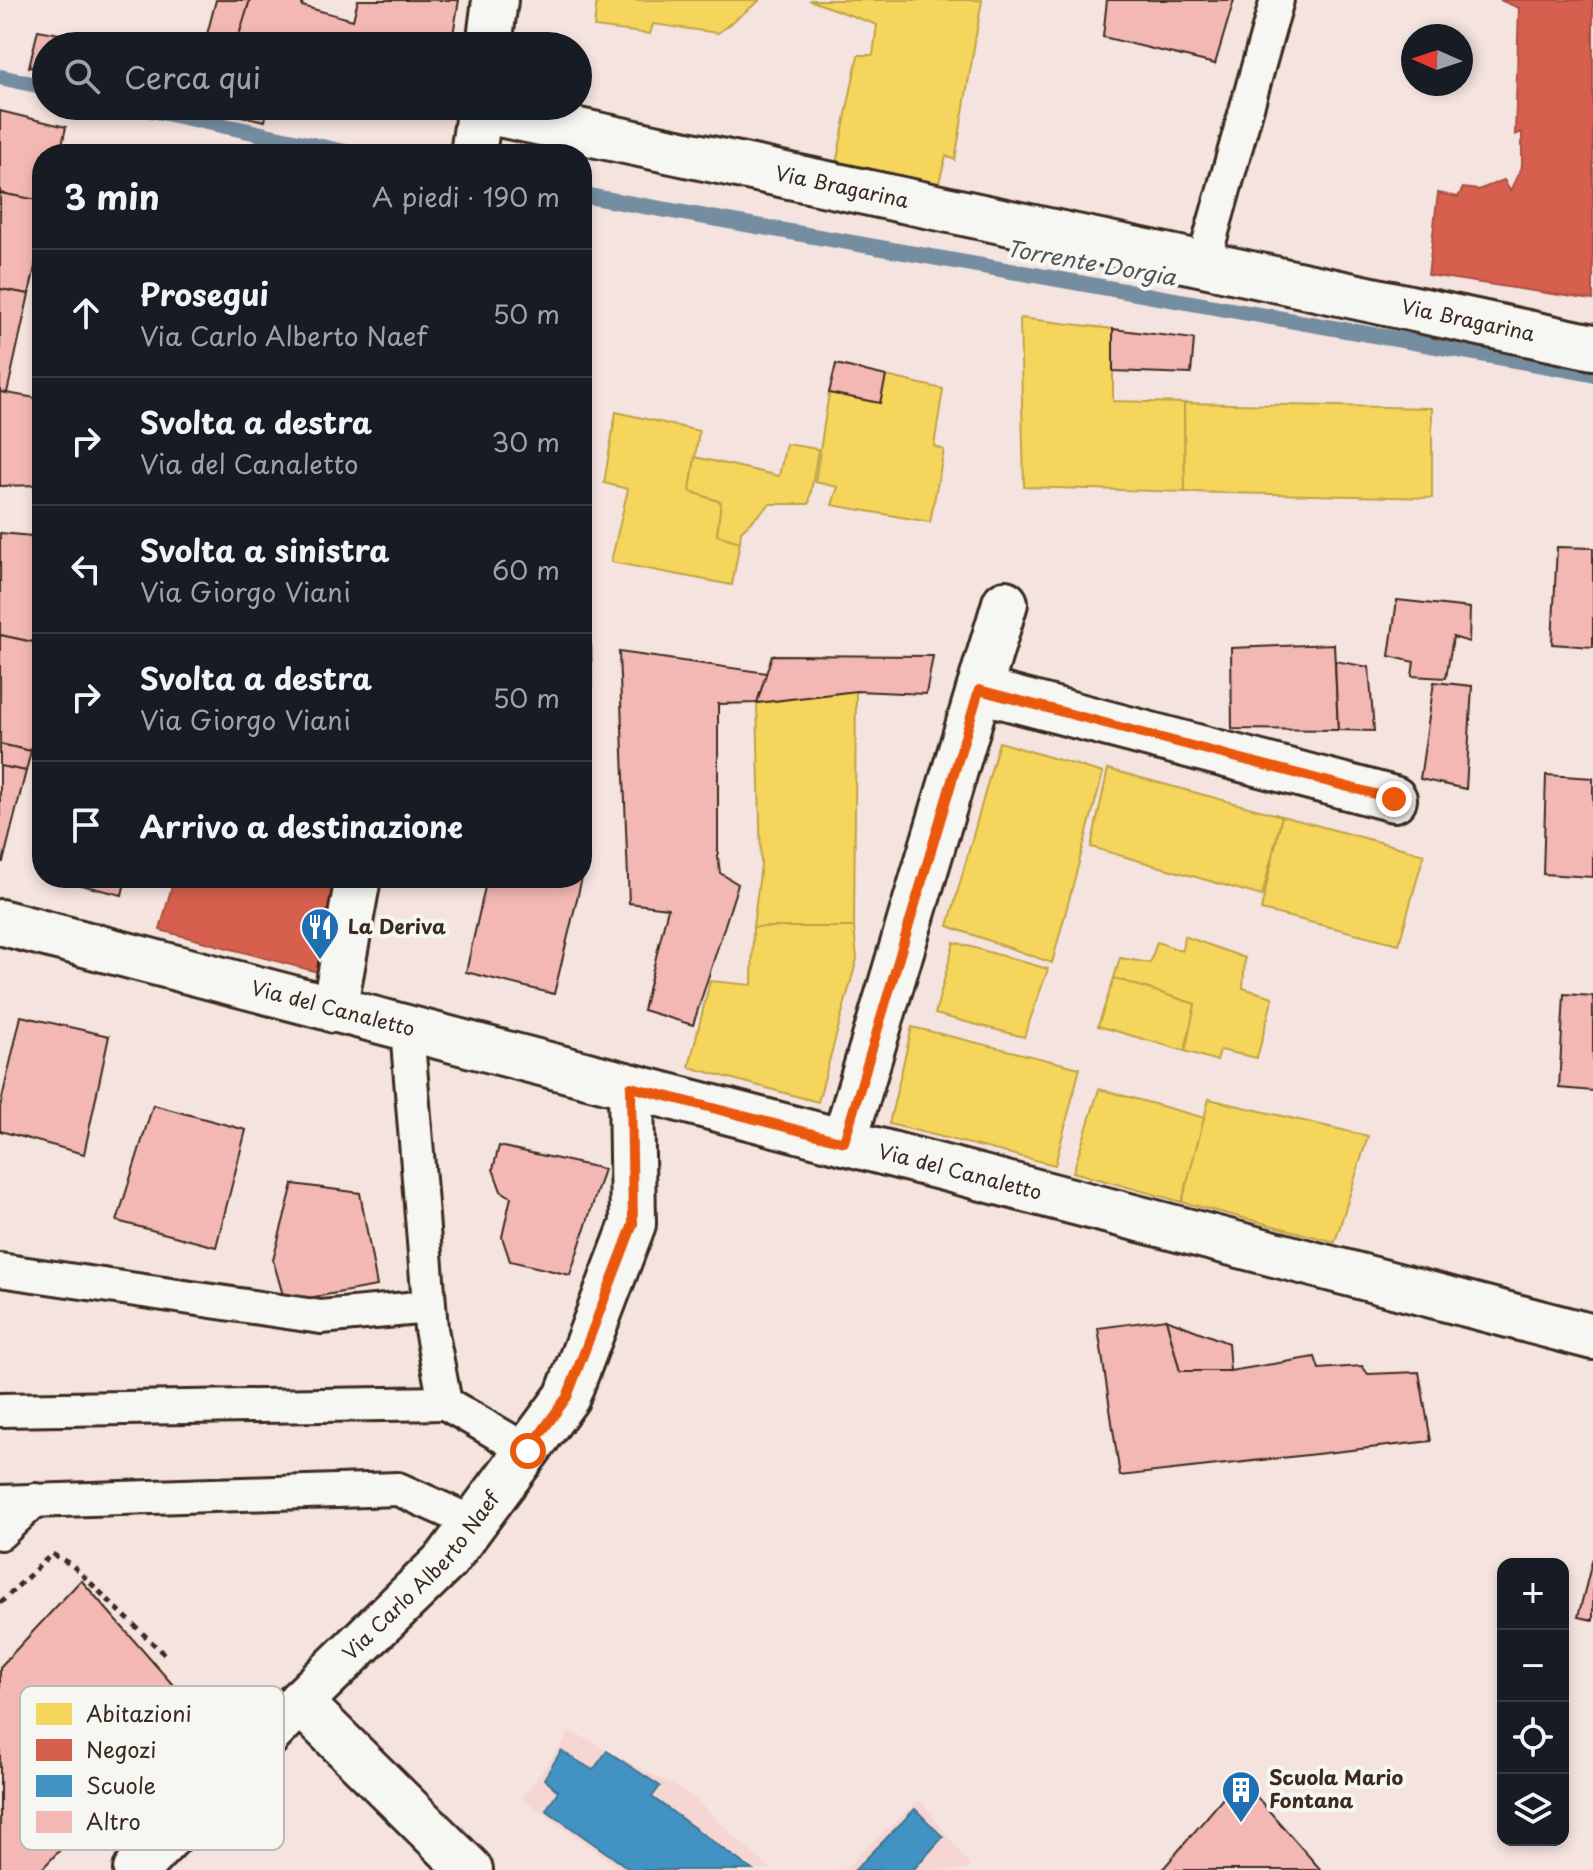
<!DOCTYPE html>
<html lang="it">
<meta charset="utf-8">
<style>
body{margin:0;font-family:"Playpen Sans",sans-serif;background:#20242c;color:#f1f3f6}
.controls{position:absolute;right:24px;bottom:24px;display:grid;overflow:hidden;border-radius:16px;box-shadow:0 4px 12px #0003}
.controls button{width:72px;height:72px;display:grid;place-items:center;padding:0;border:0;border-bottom:2px solid #363941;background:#171b24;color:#f1f3f6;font:40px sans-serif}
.compass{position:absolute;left:1401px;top:24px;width:72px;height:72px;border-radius:50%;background:#171b24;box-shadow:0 4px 12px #0003;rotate:273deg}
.stop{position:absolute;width:24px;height:24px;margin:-18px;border:6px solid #ea580c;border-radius:50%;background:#fff}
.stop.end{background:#ea580c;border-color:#fff;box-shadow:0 2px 8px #0008}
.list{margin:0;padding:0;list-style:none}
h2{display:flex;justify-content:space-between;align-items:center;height:104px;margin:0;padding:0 32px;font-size:34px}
h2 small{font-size:26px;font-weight:400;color:#9ea1a6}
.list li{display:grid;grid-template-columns:52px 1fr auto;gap:24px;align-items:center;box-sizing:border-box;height:128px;padding:0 32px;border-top:2px solid #363941}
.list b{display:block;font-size:30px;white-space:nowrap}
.list p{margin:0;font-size:26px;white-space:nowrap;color:#9ea1a6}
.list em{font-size:26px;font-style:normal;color:#9ea1a6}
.icon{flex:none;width:44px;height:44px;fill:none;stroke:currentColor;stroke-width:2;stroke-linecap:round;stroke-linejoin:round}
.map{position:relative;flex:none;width:1593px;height:1870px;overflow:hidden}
.search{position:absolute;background:#171b24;box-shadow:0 4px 12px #0003;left:32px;top:32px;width:560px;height:88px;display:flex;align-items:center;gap:20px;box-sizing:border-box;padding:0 28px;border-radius:44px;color:#9ea1a6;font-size:30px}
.panel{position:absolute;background:#171b24;box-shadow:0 4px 12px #0003;left:32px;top:144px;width:560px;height:744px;border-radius:32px}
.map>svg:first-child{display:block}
.built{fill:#f5d6d2}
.homes{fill:#f6d55c;stroke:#bea249;stroke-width:2}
.shops{fill:#d6604d;stroke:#a8503f;stroke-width:2}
.schools{fill:#4393c3;stroke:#417492;stroke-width:2}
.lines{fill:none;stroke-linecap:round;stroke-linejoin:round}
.stream{stroke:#758da1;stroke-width:16}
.building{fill:#f4b8b4;stroke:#3b2a1e;stroke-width:2}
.service-casing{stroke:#3b2a1e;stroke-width:38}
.minor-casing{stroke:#3b2a1e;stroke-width:50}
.path{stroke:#3b2a1e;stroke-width:5;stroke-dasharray:6 6;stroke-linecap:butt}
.service{stroke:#f6f6f2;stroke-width:32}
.minor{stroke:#f6f6f2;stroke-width:44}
.route{stroke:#ea580c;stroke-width:10}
.labels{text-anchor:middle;stroke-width:8;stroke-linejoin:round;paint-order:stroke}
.street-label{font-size:20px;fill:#3b2a1e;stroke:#f6f6f2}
.poi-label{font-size:20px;font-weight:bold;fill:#3b2a1e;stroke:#f6f6f2;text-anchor:start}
.water-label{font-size:22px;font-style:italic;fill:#535355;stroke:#f6f6f2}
.key{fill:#f6f6f2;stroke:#beb9b2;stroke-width:2}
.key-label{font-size:22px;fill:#3b2a1e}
</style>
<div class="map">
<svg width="1593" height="1870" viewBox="0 0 1593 1870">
<rect width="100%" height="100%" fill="#f5e3df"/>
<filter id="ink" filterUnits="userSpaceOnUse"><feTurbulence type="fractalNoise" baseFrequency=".0125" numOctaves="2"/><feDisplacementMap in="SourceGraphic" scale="16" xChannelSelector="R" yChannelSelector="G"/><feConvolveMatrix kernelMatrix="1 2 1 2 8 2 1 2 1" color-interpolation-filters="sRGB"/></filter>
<g filter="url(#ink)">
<g class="built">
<path d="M571,1731L689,1794L771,1870H622L522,1798Z"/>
<path d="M920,1799L970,1866L966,1870H843Z"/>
</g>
<g class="homes">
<path d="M597,0H759V1L718,33L653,24L650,34L594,27Z"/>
<path d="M809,0H982L955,160L946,156L937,190L835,169L858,55H873L877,25Z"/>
<path d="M1020,318L1113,329V401L1184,403L1185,492L1024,487Z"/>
<path d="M886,376L943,389L934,446L944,450L930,522L832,505L838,487L815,482L829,393L880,403Z"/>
<path d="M1184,403L1432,408V498L1185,492Z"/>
<path d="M616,412L699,431L690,491L721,502L717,535L740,542L732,585L611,562L628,489L604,483Z"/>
<path d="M786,444L818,449L809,504H770L741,531L740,542L717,535L721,502L690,491L695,457L779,476Z"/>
<path d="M856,691L854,927H753L761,865L757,703Z"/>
<path d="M999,742L1103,773L1052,963L948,926Z"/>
<path d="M1108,769L1282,816L1262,896L1091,847Z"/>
<path d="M1282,816L1424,854L1399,944L1261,910Z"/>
<path d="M753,927H854L857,959L818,1102L689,1067L710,981L752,985Z"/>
<path d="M1184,936L1245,958L1243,988L1273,997L1257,1058L1220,1050L1217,1061L1185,1051L1195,1004L1114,978L1120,958L1150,963L1157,942L1182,951Z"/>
<path d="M954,942L1048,969L1024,1037L935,1014Z"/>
<path d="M1114,978L1195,1004L1185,1051L1098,1026Z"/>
<path d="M912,1027L1080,1068L1055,1165L889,1124Z"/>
<path d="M1099,1089L1205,1118L1182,1202L1073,1172Z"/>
<path d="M1209,1099L1368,1136L1335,1242L1182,1202Z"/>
</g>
<g class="shops">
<path d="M1500,0H1593V300L1428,275L1438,193L1458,197L1463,188L1478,190L1504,180L1510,191L1522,166V132L1515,135L1519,8Z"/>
<path d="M174,878H349L325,974L160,930Z"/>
</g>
<g class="schools">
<path d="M561,1751L593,1770L607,1751L660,1786L652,1797L752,1870H631L546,1810L558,1791L544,1779Z"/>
<path d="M915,1809L943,1837L913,1870H855Z"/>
</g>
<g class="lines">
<g class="stream">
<path d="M0,77L46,87"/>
<path d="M133,106L354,154"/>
<path d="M582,195L1593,374"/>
</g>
</g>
<g class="building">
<path d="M216,0H250L236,45L230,42L229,46H204Z"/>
<path d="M250,0H303L302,6L353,20L358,0H459L451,46H229L230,42L236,45Z"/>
<path d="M1107,0H1234L1215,64L1103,37Z"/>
<path d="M38,30L123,46H46V71L29,67Z"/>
<path d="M214,106H268L265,121L213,110Z"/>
<path d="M0,111L66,127L60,154H42V201L0,193Z"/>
<path d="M0,193L42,201V235L29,294L0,289Z"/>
<path d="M0,289L29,294L7,393L0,392Z"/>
<path d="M1113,329L1194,339L1191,374L1113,371Z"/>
<path d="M836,364L886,376L880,403L829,393Z"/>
<path d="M0,392L42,399V485L0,486Z"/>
<path d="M0,533L42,537V644L0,635Z"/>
<path d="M1557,547L1593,548V647L1552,644Z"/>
<path d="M1397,600L1470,608L1469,642L1453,637L1446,678L1412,676L1414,662L1389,656Z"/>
<path d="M0,635L42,644V706L31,751L0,744Z"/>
<path d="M1334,644L1338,730L1232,729L1231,648Z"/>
<path d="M591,645L593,772L582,771V646Z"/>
<path d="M619,652L767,673L757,703L718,704V857L720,873L738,884L693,1025L643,1010L668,908L629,903Z"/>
<path d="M772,655L933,656L926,694L856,691L757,703Z"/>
<path d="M1335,661L1369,667L1374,731L1338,730Z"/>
<path d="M1434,682L1472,686L1466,789L1420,779Z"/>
<path d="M0,744L31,751L26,771L0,766Z"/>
<path d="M0,766L26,771L3,862H0Z"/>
<path d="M1546,775L1593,778V877L1543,874Z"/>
<path d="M52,878H126L122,895Z"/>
<path d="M487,878H582L554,994L466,972Z"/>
<path d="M1564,994L1593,996V1091L1559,1088Z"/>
<path d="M21,1016L109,1036L84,1154L0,1131V1107Z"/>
<path d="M153,1105L246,1130L216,1247L117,1221Z"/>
<path d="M499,1146L604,1169L570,1275L510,1261L502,1237L511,1197L501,1191L493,1169Z"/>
<path d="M293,1184L360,1193L377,1286L285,1302L273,1260Z"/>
<path d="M1166,1319L1180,1371H1230L1315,1357L1319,1369L1362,1366L1368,1374L1419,1372L1431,1441L1120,1476L1098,1328Z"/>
<path d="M1166,1319L1228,1343L1230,1371H1180Z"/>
<path d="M1593,1558V1620L1578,1617Z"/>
<path d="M81,1580L194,1709L41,1870H0V1667Z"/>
<path d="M1240,1778L1321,1870H1162Z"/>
</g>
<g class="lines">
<defs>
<g id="service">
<path d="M1203,264L1277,0"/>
<path d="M407,1029L431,1329L445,1403L528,1451"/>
<path d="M0,1270L321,1317L429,1307"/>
<path d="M0,1410L445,1403"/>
<path d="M0,1502L398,1489L474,1523"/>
<path d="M0,1533L35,1500"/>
</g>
<g id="minor">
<path d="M489,46L495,0"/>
<path id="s1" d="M480,110L1593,347"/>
<path d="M473,154L480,106"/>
<path d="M979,690L1394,799"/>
<path id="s2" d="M0,922L1593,1337"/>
<path d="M334,1010L358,878"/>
<path d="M844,1142L1005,603"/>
<path d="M300,1702L470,1870"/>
<path id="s3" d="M136,1870L300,1702L447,1559L567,1397L633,1224L631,1087"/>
</g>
</defs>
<use href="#service" class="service-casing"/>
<use href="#minor" class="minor-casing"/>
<path class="path" d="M0,1603L52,1554L72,1565L165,1655"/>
<use href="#service" class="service"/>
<use href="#minor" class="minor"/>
</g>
</g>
<g class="lines" filter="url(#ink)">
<path class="route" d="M528,1451L567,1397L633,1224L631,1087L844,1142L979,690L1394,799"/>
</g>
<defs>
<symbol id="restaurant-pin" viewBox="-11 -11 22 30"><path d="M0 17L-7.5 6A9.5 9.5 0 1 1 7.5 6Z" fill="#1f6fb2" stroke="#f6f6f2"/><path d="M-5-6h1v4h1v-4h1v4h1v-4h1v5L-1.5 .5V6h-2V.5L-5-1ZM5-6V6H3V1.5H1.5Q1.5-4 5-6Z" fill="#fff"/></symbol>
<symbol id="building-pin" viewBox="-11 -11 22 30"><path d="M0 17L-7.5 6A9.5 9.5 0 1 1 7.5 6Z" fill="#1f6fb2" stroke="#f6f6f2"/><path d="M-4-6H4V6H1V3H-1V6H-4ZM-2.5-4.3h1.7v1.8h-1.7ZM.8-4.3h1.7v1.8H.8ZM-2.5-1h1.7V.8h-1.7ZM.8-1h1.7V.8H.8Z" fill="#fff"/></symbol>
</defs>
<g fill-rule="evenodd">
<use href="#restaurant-pin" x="298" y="905" width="44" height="60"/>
<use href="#building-pin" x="1219" y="1768" width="44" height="60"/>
</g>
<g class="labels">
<g class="street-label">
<text dy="7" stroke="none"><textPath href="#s1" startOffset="370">Via Bragarina</textPath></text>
<text dy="7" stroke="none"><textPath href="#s1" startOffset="1010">Via Bragarina</textPath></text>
<text dy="7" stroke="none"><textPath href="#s2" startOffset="344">Via del Canaletto</textPath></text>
<text dy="7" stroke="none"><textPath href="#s2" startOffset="992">Via del Canaletto</textPath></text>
<text dy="7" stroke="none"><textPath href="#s3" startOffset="410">Via Carlo Alberto Naef</textPath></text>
</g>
<g class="poi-label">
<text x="348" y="934">La Deriva</text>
<text x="1269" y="1785">Scuola Mario<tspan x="1269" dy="23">Fontana</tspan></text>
</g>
<g class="water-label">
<text transform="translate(1091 263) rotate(10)" y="8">Torrente Dorgia</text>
</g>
</g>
<rect x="20" y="1686" width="264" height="164" rx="12" class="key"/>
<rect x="36" y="1703" width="36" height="22" fill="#f6d55c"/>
<rect x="36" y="1739" width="36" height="22" fill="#d6604d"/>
<rect x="36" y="1775" width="36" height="22" fill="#4393c3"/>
<rect x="36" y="1811" width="36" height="22" fill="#f4b8b4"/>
<g class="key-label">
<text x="86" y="1722">Abitazioni</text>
<text x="86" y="1758">Negozi</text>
<text x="86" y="1794">Scuole</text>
<text x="86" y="1830">Altro</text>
</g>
</svg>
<div class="controls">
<button>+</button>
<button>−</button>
<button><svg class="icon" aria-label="locate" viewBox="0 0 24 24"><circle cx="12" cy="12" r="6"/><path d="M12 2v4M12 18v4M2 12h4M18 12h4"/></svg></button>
<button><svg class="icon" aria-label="layers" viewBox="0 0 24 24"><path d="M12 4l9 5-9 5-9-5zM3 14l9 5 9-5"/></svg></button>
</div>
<svg class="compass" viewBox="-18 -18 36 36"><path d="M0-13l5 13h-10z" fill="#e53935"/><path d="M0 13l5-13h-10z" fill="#9ea1a6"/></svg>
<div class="stop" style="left:528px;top:1451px"></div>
<div class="stop end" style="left:1394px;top:799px"></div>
<div class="search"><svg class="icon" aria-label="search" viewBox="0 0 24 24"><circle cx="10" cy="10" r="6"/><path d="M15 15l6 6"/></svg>Cerca qui</div>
<section class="panel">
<h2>3 min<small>A piedi · 190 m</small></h2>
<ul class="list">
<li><svg class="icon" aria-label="ahead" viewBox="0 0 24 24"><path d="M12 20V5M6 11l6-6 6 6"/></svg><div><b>Prosegui</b><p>Via Carlo Alberto Naef</p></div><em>50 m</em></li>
<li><svg class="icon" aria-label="right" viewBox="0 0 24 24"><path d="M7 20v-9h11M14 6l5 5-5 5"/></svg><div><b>Svolta a destra</b><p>Via del Canaletto</p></div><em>30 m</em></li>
<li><svg class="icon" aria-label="left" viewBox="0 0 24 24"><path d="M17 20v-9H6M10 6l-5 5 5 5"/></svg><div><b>Svolta a sinistra</b><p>Via Giorgo Viani</p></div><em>60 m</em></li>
<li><svg class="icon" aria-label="right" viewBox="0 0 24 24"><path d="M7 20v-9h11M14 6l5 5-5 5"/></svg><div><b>Svolta a destra</b><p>Via Giorgo Viani</p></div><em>50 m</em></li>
<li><svg class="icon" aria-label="arrive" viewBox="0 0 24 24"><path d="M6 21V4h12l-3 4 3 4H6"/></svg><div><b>Arrivo a destinazione</b></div></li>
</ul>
</section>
</div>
